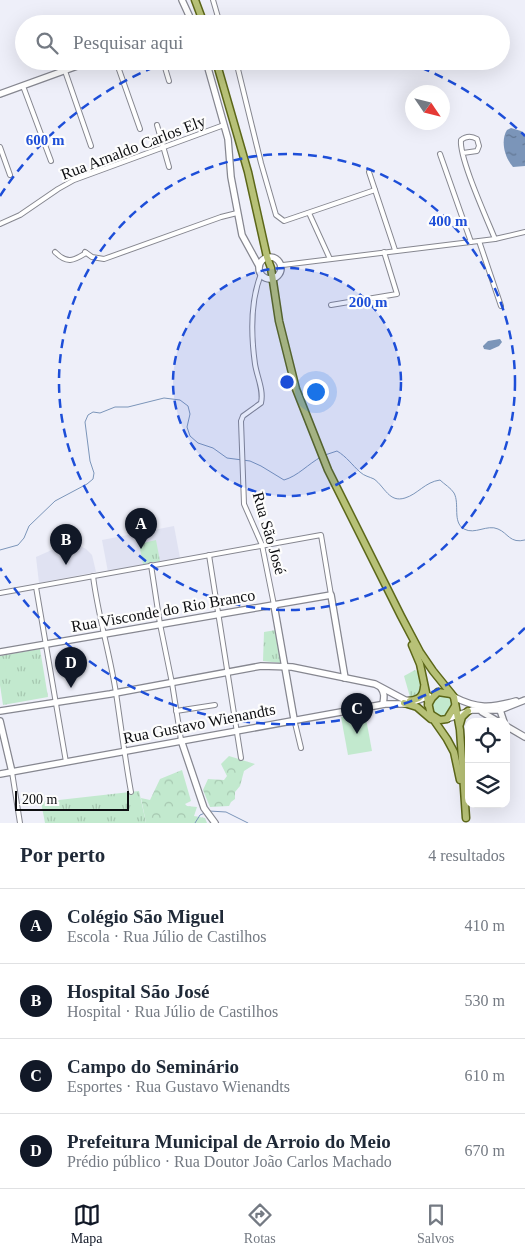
<!DOCTYPE html>
<html lang="pt">
<meta charset="utf-8">
<style>
body{margin:0;font-family:Georgia,serif;background:#f2f2f3;color:#1f2937}
.controls{position:absolute;right:15px;bottom:15px;display:grid;overflow:hidden;border-radius:10px;box-shadow:0 5px 20px #0002}
.controls button{width:45px;height:45px;display:grid;place-items:center;padding:0;border:0;border-bottom:1px solid #e0e1e3;background:#fff;color:#1f2937;font:25px sans-serif}
.compass{position:absolute;left:405px;top:85px;width:45px;height:45px;border-radius:50%;background:#fff;box-shadow:0 5px 20px #0002;rotate:125deg}
.scale{position:absolute;left:15px;bottom:12px;width:114px;box-sizing:border-box;padding-left:5px;border:2px solid #0d0e11;border-top:0;font-size:14px;line-height:18px;white-space:nowrap;color:#0d0e11;-webkit-text-stroke:4px #fdfdfd;paint-order:stroke}
.you{position:absolute;left:315px;top:391px;width:18px;height:18px;margin:-12px;border:4px solid #fff;border-radius:50%;background:#1a73e8;box-shadow:0 0 0 8px #1a73e833}
.badge{display:grid;place-items:center;width:32px;height:32px;border-radius:50%;background:#111827;color:#fff;font-size:16px;font-weight:700}
.pin{position:absolute;translate:-50% -41px;filter:drop-shadow(0 1px 2px #0008)}
.pin::after{content:'';position:absolute;top:26px;width:18px;height:15px;background:inherit;clip-path:polygon(0 0,100% 0,50% 100%)}
.list{margin:0;padding:0;list-style:none}
h2{display:flex;justify-content:space-between;align-items:center;height:65px;margin:0;padding:0 20px;font-size:21px}
h2 small{font-size:16px;font-weight:400;color:#747a83}
.list li{display:grid;grid-template-columns:32px 1fr auto;gap:15px;align-items:center;box-sizing:border-box;height:75px;padding:0 20px;border-top:1px solid #e0e1e3}
.list b{display:block;font-size:19px;white-space:nowrap}
.list p{margin:0;font-size:16px;white-space:nowrap;color:#747a83}
.list em{font-size:16px;font-style:normal;color:#747a83}
.icon{flex:none;width:28px;height:28px;fill:none;stroke:currentColor;stroke-width:2;stroke-linecap:round;stroke-linejoin:round}
.map{position:relative;flex:none;width:525px;height:823px;overflow:hidden}
.search{position:absolute;background:#fff;box-shadow:0 5px 20px #0002;left:15px;right:15px;top:15px;height:55px;display:flex;align-items:center;gap:12px;box-sizing:border-box;padding:0 18px;border-radius:28px;color:#747a83;font-size:19px}
.sheet{height:365px;background:#fff}
nav{display:flex;justify-content:space-around;align-items:center;box-sizing:border-box;height:70px;border-top:1px solid #e0e1e3;background:#fff;font-size:14px;color:#747a83}
nav a{display:grid;justify-items:center;gap:2px}
nav .on{color:#111827}
.map>svg:first-child{display:block}
.built{fill:#e0e2f2}
.grass{fill:url(#grass-tufts)}
.forest{fill:url(#forest-crowns)}
.pitch{fill:#c2e9ce}
.water{fill:url(#water-ripples)}
.lines{fill:none;stroke-linecap:round;stroke-linejoin:round}
.stream{stroke:#7b95b9;stroke-width:1}
.street-casing{stroke:#868790;stroke-width:6}
.secondary-casing{stroke:#868790;stroke-width:8}
.primary-casing{stroke:#5c6719;stroke-width:9}
.street{stroke:#fff;stroke-width:4}
.secondary{stroke:#fff;stroke-width:5.5}
.primary{stroke:#b7c177;stroke-width:6}
.ring{fill:none;stroke:#1d4ed8;stroke-width:2.5;stroke-dasharray:9 6}
.labels{text-anchor:middle;stroke-width:4.5;stroke-linejoin:round;paint-order:stroke}
.street-label{font-size:16px;fill:#0d0e11;stroke:#fdfdfd}
.centre{fill:#1d4ed8;stroke:#fdfdfd;stroke-width:2.5}
.ring-label{font-size:15px;text-anchor:middle;font-weight:bold;fill:#1d4ed8;stroke:#fdfdfd;stroke-width:4.5;stroke-linejoin:round;paint-order:stroke}
</style>
<div class="map">
<svg width="525" height="823" viewBox="0 0 525 823">
<defs>
<pattern id="grass-tufts" width="24" height="20" patternUnits="userSpaceOnUse" patternTransform="scale(1.25)"><rect width="24" height="20" fill="#c2e9ce"/><path d="M3 7l-1-3M5 7V3M7 7l1-3M15 17l-1-3M17 17v-4M19 17l1-3" fill="none" stroke="#a6c7b0"/></pattern>
<pattern id="forest-crowns" width="20" height="18" patternUnits="userSpaceOnUse" patternTransform="scale(1.25)"><rect width="20" height="18" fill="#c2e9ce"/><path d="M2 6a3 3 0 1 1 6 0M12 15a3 3 0 1 1 6 0" fill="none" stroke="#a6c7b0"/></pattern>
<pattern id="water-ripples" width="26" height="14" patternUnits="userSpaceOnUse" patternTransform="scale(1.25)"><rect width="26" height="14" fill="#7b95b9"/><path d="M2 4q2-2 4 0t4 0M15 11q2-2 4 0t4 0" fill="none" stroke="#637895"/></pattern>
</defs>
<rect width="100%" height="100%" fill="#eeeff9"/>
<g class="built">
<path d="M174,526L180,558L108,572L102,540Z"/>
<path d="M80,546L86,549L92,555L96,572L39,583L36,557L54,549Z"/>
</g>
<g class="grass">
<path d="M156,540L160,561L143,564L139,544Z"/>
<path d="M276,630L281,663L263,661L264,632Z"/>
<path d="M40,649L48,697L3,705L0,685V656Z"/>
<path d="M415,670L418,672L421,681L418,694L410,697L404,676Z"/>
<circle cx="442" cy="706" r="11"/>
<path d="M139,791L146,823H45L41,802Z"/>
</g>
<g class="forest">
<path d="M229,756L255,764L244,771L240,786L235,792V799L231,802L229,806L210,807L203,790L208,779L224,780L227,776L221,764Z"/>
<path d="M182,770L191,801L185,804L187,806L197,807L194,816L205,818L207,823H146L141,798L150,800L160,779Z"/>
</g>
<g class="pitch">
<path d="M14,659L16,675L7,677L4,661Z"/>
<path d="M365,713L372,751L348,755L341,717Z"/>
</g>
<g class="water">
<path d="M511,128L521,131L525,134V166L513,167C505,158 500,141 507,130Z"/>
<path d="M500,339L502,342L499,346L490,350L484,349L483,346L488,341Z"/>
</g>
<g class="lines">
<g class="stream">
<path d="M325,455L337,451C347,457 352,465 360,472C364,476 370,477 374,479C385,487 389,503 405,498C418,494 425,482 440,480C444,484 451,488 454,493C460,504 452,522 464,529C475,535 487,524 498,529C508,533 510,544 525,540"/>
<path d="M0,550L18,545L24,538L29,526L55,501L87,484L93,479L94,473L90,461L85,422L88,415L93,412L100,413L115,407H128L164,398L180,400L188,406L190,414L187,427L190,436L198,443L213,448L227,458L250,461L261,466L284,480C298,476 308,464 321,457"/>
<path d="M209,811L226,812L248,823"/>
<path d="M195,823L200,815L205,813"/>
</g>
<defs>
<g id="street">
<path d="M213,0L220,24"/>
<path d="M116,61L140,129"/>
<path d="M163,61L169,81"/>
<path d="M236,61L261,163L276,215L284,221L375,190"/>
<path d="M65,71L91,146"/>
<path d="M23,86L51,161"/>
<path d="M157,125L169,167"/>
<path d="M0,147L10,175"/>
<path d="M463,153L477,151L479,146L477,139C472,136 466,136 461,140C459,158 487,219 495,239"/>
<path d="M440,154L471,242"/>
<path d="M369,172L395,250"/>
<path d="M309,213L330,259"/>
<path d="M0,224L20,215L58,189L74,180L224,125"/>
<path d="M479,241L501,306"/>
<path d="M55,252C67,264 73,261 86,253"/>
<path d="M85,252L92,257L104,259L221,217L237,213"/>
<path d="M281,267L283,265L495,239L525,232"/>
<path d="M261,274C250,302 251,335 255,364C257,377 264,390 261,403L243,416L241,421L244,504L262,545L274,605"/>
<path d="M331,305L397,294L384,252"/>
<path d="M209,555L241,758"/>
<path d="M151,565L160,624L172,683L181,740"/>
<path d="M93,576C98,616 110,654 116,693C121,726 125,759 131,792"/>
<path d="M36,587L66,762"/>
<path d="M0,593L321,535L331,595"/>
<path d="M176,711L215,705"/>
<path d="M294,719L301,748"/>
<path d="M12,772L20,823"/>
</g>
<g id="secondary">
<path d="M182,0L193,24"/>
<path d="M206,61L228,139L231,177L242,235L259,266"/>
<path d="M0,94L91,61"/>
<circle cx="270" cy="268" r="11"/>
<path d="M274,605L294,719"/>
<path d="M0,652L331,595L345,678"/>
<path d="M381,688C385,693 384,698 383,704"/>
<path d="M454,697C477,709 491,708 516,701"/>
<path d="M500,710L504,722"/>
<path d="M0,711L110,694L261,666L292,667L375,684L405,700L416,701L429,696"/>
<path d="M482,712L499,722"/>
<path d="M447,719L472,710H500L525,700"/>
<path d="M0,721L12,772"/>
<path d="M506,726L525,737"/>
<path d="M181,740L204,808L215,823"/>
<path d="M0,774L385,704H406"/>
</g>
<g id="primary">
<path d="M195,0L204,24"/>
<path d="M216,61L248,172L267,257L271,268L279,321L296,389L328,470L401,616L420,652L433,671L454,697L460,730L466,818"/>
<path d="M412,645L420,664L431,716L447,739L454,752L460,780"/>
<path d="M410,701C419,699 423,697 424,687"/>
<path d="M404,703L417,707L431,719"/>
<path d="M428,705L432,698L438,692L451,694"/>
<path d="M432,715L440,720L447,719L455,706"/>
<path d="M460,724L462,717L468,711"/>
</g>
</defs>
<use href="#street" class="street-casing"/>
<use href="#secondary" class="secondary-casing"/>
<use href="#primary" class="primary-casing"/>
<use href="#street" class="street"/>
<use href="#secondary" class="secondary"/>
<use href="#primary" class="primary"/>
</g>
<circle cx="287" cy="382" r="114" fill="#1d4ed8" fill-opacity=".12"/>
<g class="ring">
<circle cx="287" cy="382" r="114"/>
<circle cx="287" cy="382" r="228"/>
<path d="M525 628A342 342 0 0 1 0 568M0 196A342 342 0 0 1 167 62M407 62A342 342 0 0 1 525 136"/>
</g>
<g class="labels">
<g class="street-label">
<text transform="translate(133 147) rotate(-21)" y="6">Rua Arnaldo Carlos Ely</text>
<text transform="translate(270 533) rotate(74)" y="6">Rua São José</text>
<text transform="translate(163 610) rotate(-10)" y="6">Rua Visconde do Rio Branco</text>
<text transform="translate(199 723) rotate(-11)" y="6">Rua Gustavo Wienandts</text>
</g>
</g>
<circle cx="287" cy="382" r="8" class="centre"/>
<g class="ring-label">
<text x="45" y="145">600 m</text>
<text x="448" y="226">400 m</text>
<text x="368" y="307">200 m</text>
</g>
</svg>
<div class="controls">
<button><svg class="icon" aria-label="locate" viewBox="0 0 24 24"><circle cx="12" cy="12" r="6"/><path d="M12 2v4M12 18v4M2 12h4M18 12h4"/></svg></button>
<button><svg class="icon" aria-label="layers" viewBox="0 0 24 24"><path d="M12 4l9 5-9 5-9-5zM3 14l9 5 9-5"/></svg></button>
</div>
<svg class="compass" viewBox="-18 -18 36 36"><path d="M0-13l5 13h-10z" fill="#e53935"/><path d="M0 13l5-13h-10z" fill="#747a83"/></svg>
<div class="scale">200 m</div>
<div class="you"></div>
<div class="pin badge" style="left:141px;top:549px">A</div>
<div class="pin badge" style="left:66px;top:565px">B</div>
<div class="pin badge" style="left:357px;top:734px">C</div>
<div class="pin badge" style="left:71px;top:688px">D</div>
<div class="search"><svg class="icon" aria-label="search" viewBox="0 0 24 24"><circle cx="10" cy="10" r="6"/><path d="M15 15l6 6"/></svg>Pesquisar aqui</div>
</div>
<section class="sheet">
<h2>Por perto<small>4 resultados</small></h2>
<ul class="list">
<li><span class="badge">A</span><div><b>Colégio São Miguel</b><p>Escola · Rua Júlio de Castilhos</p></div><em>410 m</em></li>
<li><span class="badge">B</span><div><b>Hospital São José</b><p>Hospital · Rua Júlio de Castilhos</p></div><em>530 m</em></li>
<li><span class="badge">C</span><div><b>Campo do Seminário</b><p>Esportes · Rua Gustavo Wienandts</p></div><em>610 m</em></li>
<li><span class="badge">D</span><div><b>Prefeitura Municipal de Arroio do Meio</b><p>Prédio público · Rua Doutor João Carlos Machado</p></div><em>670 m</em></li>
</ul>
</section>
<nav>
<a class="on"><svg class="icon" aria-label="map" viewBox="0 0 24 24"><path d="M3 6l6-2 6 2 6-2v14l-6 2-6-2-6 2zM9 4v14M15 6v14"/></svg>Mapa</a>
<a><svg class="icon" aria-label="directions" viewBox="0 0 24 24"><path d="M12 3l9 9-9 9-9-9zM9 14v-3h6M13 9l2 2-2 2"/></svg>Rotas</a>
<a><svg class="icon" aria-label="saved" viewBox="0 0 24 24"><path d="M7 4h10v16l-5-4-5 4z"/></svg>Salvos</a>
</nav>
